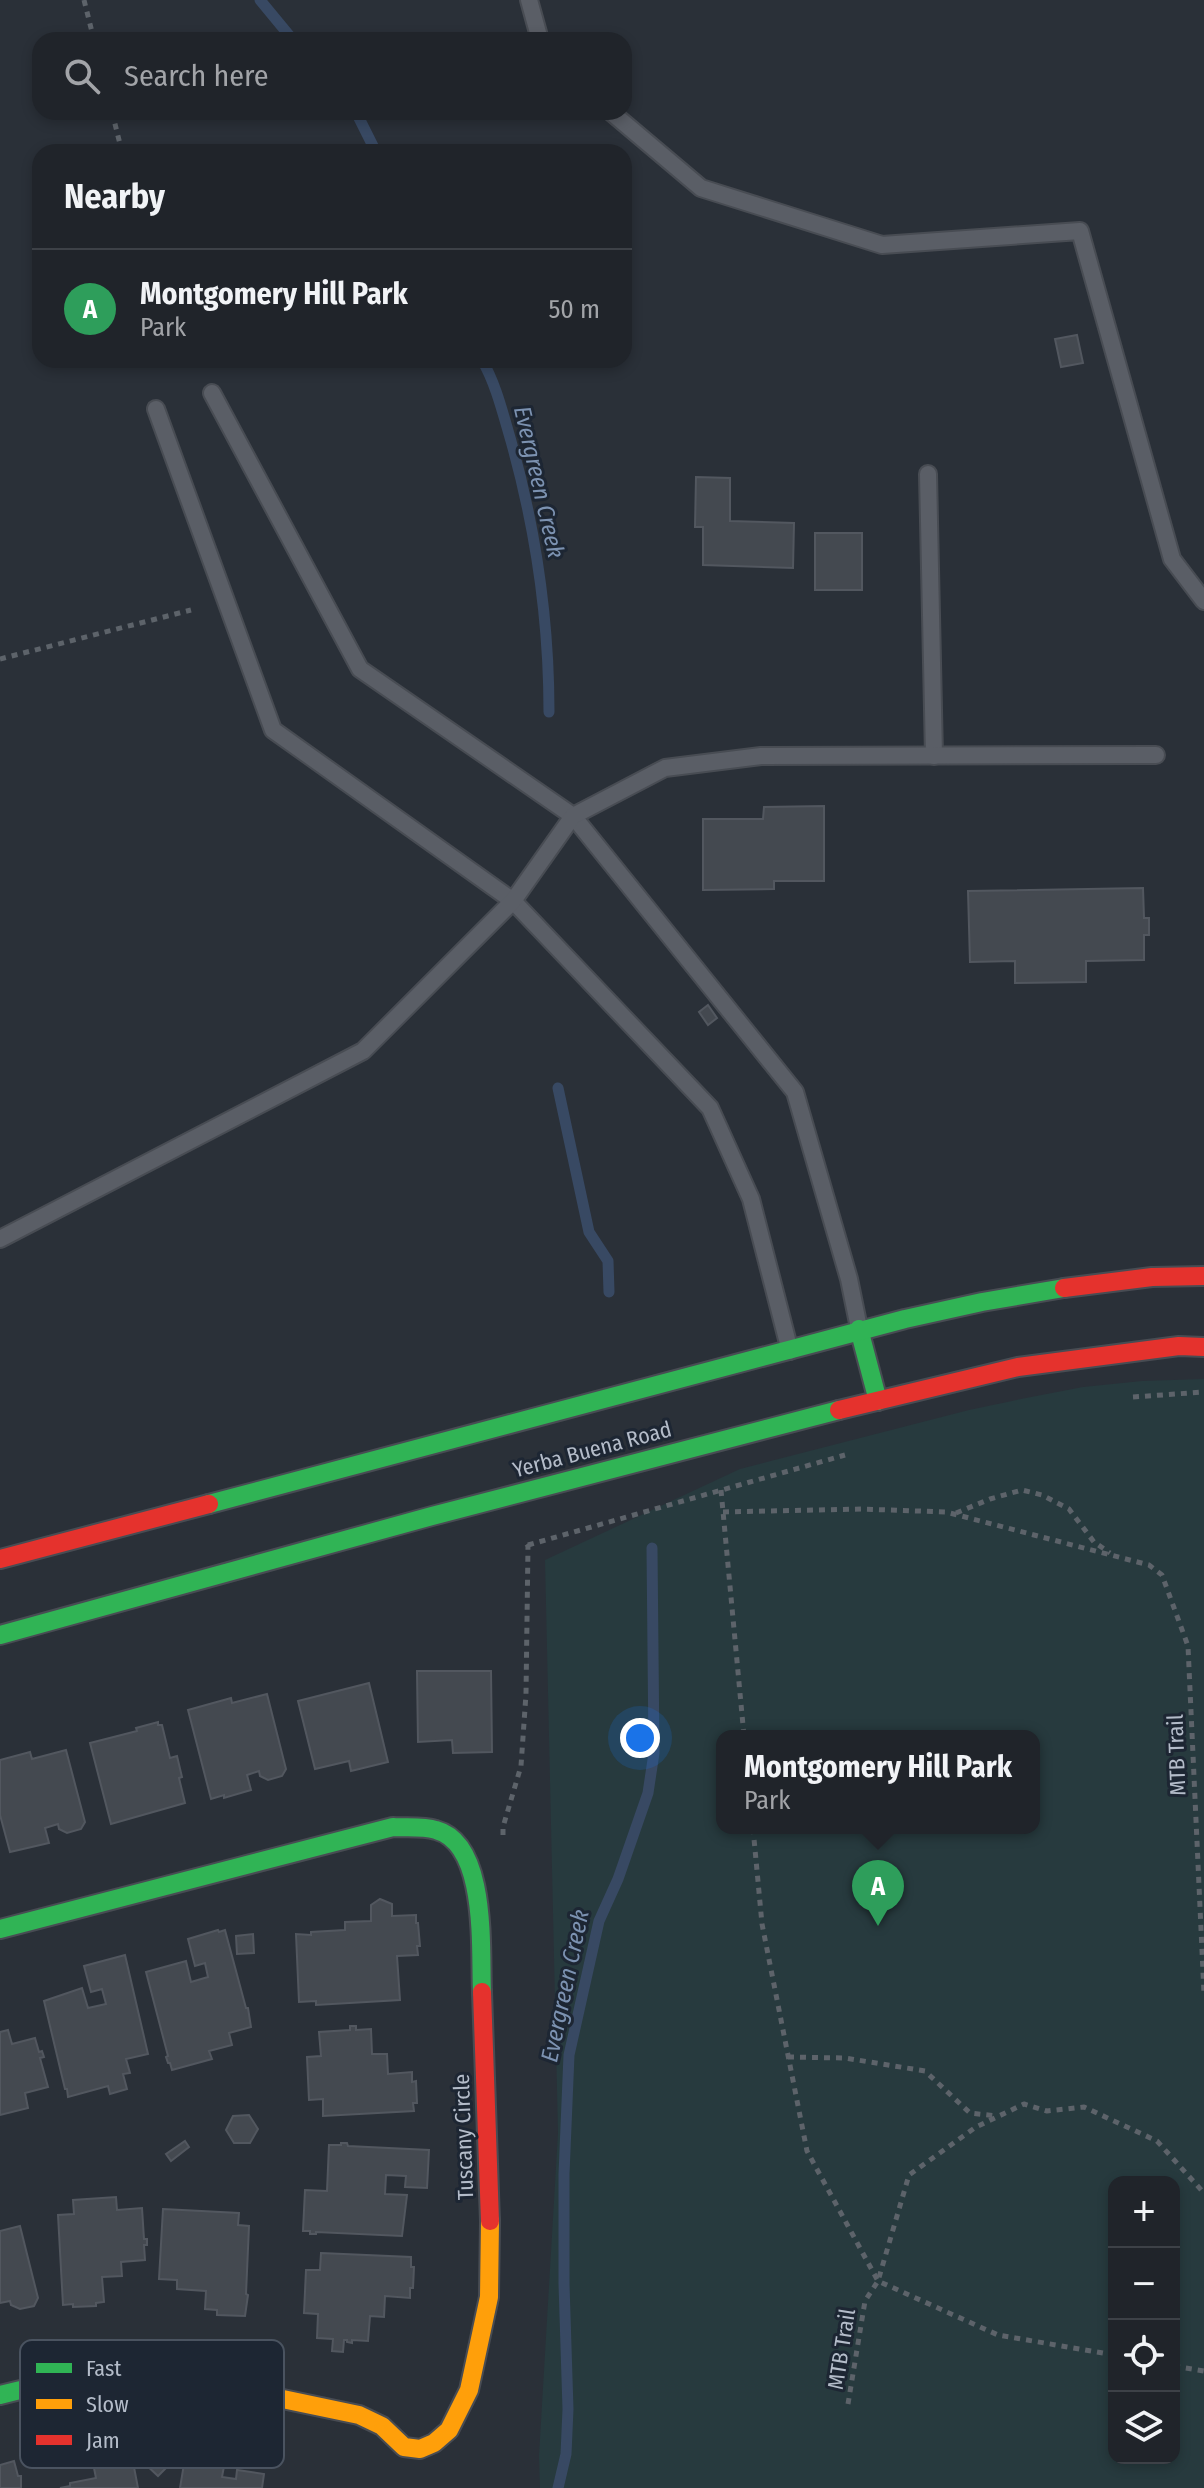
<!DOCTYPE html>
<meta charset="utf-8">
<style>
body{margin:0;font-family:"Fira Sans Condensed",sans-serif;background:#2d3036;color:#f1f3f6}
.controls{position:absolute;right:24px;bottom:24px;display:grid;overflow:hidden;border-radius:16px;box-shadow:0 4px 12px #0003}
.controls button{width:72px;height:72px;display:grid;place-items:center;padding:0;border:0;border-bottom:2px solid #3d4147;background:#20242a;color:#f1f3f6;font:40px sans-serif}
.you{position:absolute;left:640px;top:1738px;width:28px;height:28px;margin:-20px;border:6px solid #fff;border-radius:50%;background:#1a73e8;box-shadow:0 0 0 12px #1a73e833}
.badge{display:grid;place-items:center;width:52px;height:52px;border-radius:50%;background:#d93025;color:#fff;font-size:26px;font-weight:700}
.pin{position:absolute;translate:-50% -66px;filter:drop-shadow(0 2px 4px #0008)}
.pin::after{content:'';position:absolute;top:42px;width:28px;height:24px;background:inherit;clip-path:polygon(0 0,100% 0,50% 100%)}
.popup{position:absolute;left:716px;top:1730px;width:324px;height:104px;box-sizing:border-box;display:grid;place-content:center;border-radius:16px;background:#20242a;filter:drop-shadow(0 2px 6px #0005);font-size:26px;white-space:nowrap;color:#a2a4a8}
.popup b{font-size:30px;color:#f1f3f6}
.popup::after{content:'';position:absolute;left:50%;top:100%;margin-left:-16px;border:16px solid transparent;border-top-color:#20242a}
.list{margin:0;padding:0;list-style:none}
h2{display:flex;justify-content:space-between;align-items:center;height:104px;margin:0;padding:0 32px;font-size:34px}
h2 small{font-size:26px;font-weight:400;color:#a2a4a8}
.list li{display:grid;grid-template-columns:52px 1fr auto;gap:24px;align-items:center;box-sizing:border-box;height:120px;padding:0 32px;border-top:2px solid #3d4147}
.list b{display:block;font-size:30px;white-space:nowrap}
.list p{margin:0;font-size:26px;white-space:nowrap;color:#a2a4a8}
.list em{font-size:26px;font-style:normal;color:#a2a4a8}
.icon{flex:none;width:44px;height:44px;fill:none;stroke:currentColor;stroke-width:2;stroke-linecap:round;stroke-linejoin:round}
.map{position:relative;flex:none;width:1204px;height:2488px;overflow:hidden}
.search{position:absolute;background:#20242a;box-shadow:0 4px 12px #0003;left:32px;top:32px;width:600px;height:88px;display:flex;align-items:center;gap:20px;box-sizing:border-box;padding:0 28px;border-radius:24px;color:#a2a4a8;font-size:30px}
.panel{position:absolute;background:#20242a;box-shadow:0 4px 12px #0003;left:32px;top:144px;width:600px;height:224px;border-radius:24px}
.map>svg:first-child{display:block}
.green{fill:#273a3e;fill-rule:evenodd}
.lines{fill:none;stroke-linecap:round;stroke-linejoin:round}
.stream{stroke:#384963;stroke-width:11}
.building{fill:#444950;stroke:#52575f;stroke-width:2}
.lane-casing{stroke:#484c53;stroke-width:20}
.fast-casing{stroke:#484c53;stroke-width:22}
.slow-casing{stroke:#484c53;stroke-width:22}
.jam-casing{stroke:#484c53;stroke-width:22}
.path{stroke:#5d636a;stroke-width:5;stroke-dasharray:6 6;stroke-linecap:butt}
.lane{stroke:#5a5e66;stroke-width:16}
.fast{stroke:#30b455;stroke-width:18}
.slow{stroke:#ff9f0a;stroke-width:18}
.jam{stroke:#e5322d;stroke-width:18}
.labels{text-anchor:middle;stroke-width:6;stroke-linejoin:round;paint-order:stroke}
.street-label{font-size:22px;fill:#b4bcc9;stroke:#1d2633}
.water-label{font-size:24px;font-style:italic;fill:#7c92b1;stroke:#1d2633}
.key{fill:#1d2633;stroke:#4a5360;stroke-width:2}
.key-label{font-size:22px;fill:#b4bcc9}
</style>
<div class="map">
<svg width="1204" height="2488" viewBox="0 0 1204 2488">
<rect width="100%" height="100%" fill="#2a3038"/>
<path class="green" d="M1204,1379V2488H540L539,2456L558,2133L545,1560L740,1469L969,1410L1026,1398L1083,1387L1142,1381ZM722,1736H1034V1828H722ZM1114,2182H1174V2458H1114Z"/>
<g class="lines">
<g class="stream">
<path d="M260,0L293,40"/>
<path d="M356,112L376,152"/>
<path d="M482,360C496,384 503,414 511,441C536,530 549,620 549,712"/>
<path d="M558,1088L589,1232L608,1261L609,1292"/>
<path d="M558,2488L566,2454L568,2409L564,2284V2174L569,2055L599,1921L618,1879L648,1793L654,1753L652,1548"/>
</g>
</g>
<g class="building">
<path d="M1077,335L1083,363L1061,367L1055,339Z"/>
<path d="M696,477L730,478V521L794,523L793,568L703,565V527H695Z"/>
<rect x="815" y="533" width="47" height="57"/>
<path d="M824,806V881H774V889L703,890V819H763L764,807Z"/>
<path d="M1143,888L1144,918H1149V935H1144V960L1086,961V982L1015,983V961L970,962L968,891Z"/>
<path d="M708,1005L717,1018L708,1025L699,1012Z"/>
<path d="M417,1671H491L492,1752L453,1753L452,1740L418,1742Z"/>
<path d="M369,1683L388,1762L351,1771L349,1761L315,1769L298,1701Z"/>
<path d="M267,1694L286,1769L282,1776L268,1780L260,1776L259,1771L247,1775L251,1790L224,1798V1795L211,1799L188,1710L231,1698L232,1703Z"/>
<path d="M158,1722V1725H162L170,1758L177,1756L182,1777L179,1778L185,1803L111,1824L90,1743L137,1731L136,1728Z"/>
<path d="M66,1750L85,1822L81,1829L67,1833L59,1829L58,1824L45,1828L49,1843L10,1852L0,1815V1760L30,1752L32,1759Z"/>
<path d="M380,1899L392,1904V1916L416,1915V1923H418L420,1946H417L418,1955L397,1956L400,2000L316,2005V2001L299,2002L296,1934L311,1935V1932L345,1930V1922L371,1921V1905Z"/>
<path d="M218,1930L219,1932L225,1930L246,2008H248L251,2027L229,2033L232,2045L209,2051L212,2059L172,2070L170,2063H168L166,2057L168,2056L146,1972L186,1961L191,1982L208,1977L205,1963L195,1966L188,1939Z"/>
<path d="M253,1934L254,1953L237,1954L236,1936Z"/>
<path d="M125,1955L148,2054L126,2059L130,2073L123,2074L127,2089L110,2094L108,2086L68,2097L67,2089H65L44,2001L82,1988L88,2008L106,2004L102,1989L91,1992L84,1966Z"/>
<path d="M350,2026H356V2030L371,2029L372,2054H387L388,2074L412,2072V2082L416,2081L417,2103H413L414,2111L323,2116V2099L309,2100L307,2057L321,2056L319,2032L350,2030Z"/>
<path d="M8,2030L12,2044L35,2038L39,2052L42,2051L44,2057L40,2058L48,2087L25,2093L28,2108L0,2115V2032Z"/>
<path d="M249,2115L258,2129L250,2143H234L226,2130L233,2116Z"/>
<path d="M185,2141L189,2147L171,2161L166,2154Z"/>
<path d="M341,2143H347L348,2146L429,2150L427,2188L405,2187L406,2176L386,2175L385,2194L407,2195L402,2236L316,2232V2234H310V2231H303L305,2190L327,2191L329,2145H341Z"/>
<path d="M116,2197L117,2210L142,2208L144,2239H147V2245H144L145,2260L121,2262L122,2276L102,2277L104,2302L96,2303V2306L73,2307V2304L63,2305L58,2215L74,2214L73,2200Z"/>
<path d="M163,2209L239,2213L238,2225L249,2226L246,2294L248,2295L245,2316L217,2315V2310L205,2309L206,2291L177,2289V2280L159,2279Z"/>
<path d="M20,2226L38,2298L34,2306L20,2309L11,2305L10,2301L0,2303V2231Z"/>
<path d="M321,2253L411,2257V2267H414L413,2288H410V2298L385,2296L384,2317L370,2316L368,2341L352,2340V2343L347,2342V2340H344L343,2352L332,2351L333,2339L317,2338L318,2314L304,2313L306,2270H320Z"/>
<path d="M129,2441L132,2457L134,2456L135,2462H133L138,2488H60L70,2486V2483L96,2478L91,2453L102,2451L101,2447Z"/>
<path d="M155,2451L170,2464L158,2476L144,2463Z"/>
<path d="M199,2457L225,2461L222,2477L236,2479L237,2470L264,2474L262,2488H180L185,2458L198,2460Z"/>
<path d="M14,2461L18,2476H21V2488H0V2465Z"/>
</g>
<g class="lines">
<defs>
<g id="lane">
<path d="M529,0L540,40"/>
<path d="M611,112L701,188L882,245L1080,231L1172,559L1204,601"/>
<path d="M212,393L360,669L573,816L795,1092L849,1279L859,1328"/>
<path d="M156,409L273,730L513,901L710,1108L751,1199L790,1351"/>
<path d="M928,474L934,756"/>
<path d="M0,1239L363,1051L513,901L573,816L665,768L761,756L1156,755"/>
</g>
<g id="fast">
<path d="M859,1329L878,1401"/>
<path d="M209,1504L905,1319L982,1302L1064,1288"/>
<path d="M0,1635L432,1516L839,1410"/>
<path d="M0,1929L393,1827C407,1828 423,1826 436,1830C488,1844 480,1950 482,1992"/>
<path d="M0,2395C32,2387 65,2379 98,2377C137,2374 177,2379 216,2385"/>
</g>
<path id="slow" d="M216,2385L359,2415L382,2426L404,2447L420,2449L434,2443L449,2430L469,2390L489,2297L490,2221"/>
<g id="jam">
<path d="M1064,1288L1152,1277L1204,1276"/>
<path d="M839,1410L1018,1367L1179,1346L1204,1347"/>
<path d="M0,1559L209,1504"/>
<path d="M482,1992L490,2221"/>
</g>
</defs>
<use href="#lane" class="lane-casing"/>
<use href="#fast" class="fast-casing"/>
<use href="#slow" class="slow-casing"/>
<use href="#jam" class="jam-casing"/>
<g class="path">
<path d="M84,0L94,40"/>
<path d="M112,112L122,152"/>
<path d="M0,659L191,610"/>
<path d="M1133,1397L1204,1392"/>
<path d="M721,1490L744,1736"/>
<path d="M723,1512L861,1509L946,1512L1149,1565L1162,1575L1188,1646L1204,1994"/>
<path d="M956,1513L990,1499L1022,1490L1042,1495L1069,1509L1094,1542L1110,1553"/>
<path d="M528,1545L845,1455"/>
<path d="M753,1828L762,1924L807,2151L878,2281L998,2335L1114,2355"/>
<path d="M503,1835V1827L521,1766L526,1694L528,1546L524,1541"/>
<path d="M788,2057L845,2058L925,2071L970,2113L997,2116"/>
<path d="M1174,2366L1204,2371"/>
<path d="M848,2404L865,2301L878,2281L909,2175L976,2127L1024,2104L1047,2111L1084,2107L1157,2141L1204,2193"/>
</g>
<use href="#lane" class="lane"/>
<use href="#fast" class="fast"/>
<use href="#slow" class="slow"/>
<use href="#jam" class="jam"/>
</g>
<g class="labels">
<g class="street-label">
<text transform="translate(592 1449) rotate(-15)" y="8">Yerba Buena Road</text>
<text transform="translate(1176 1755) rotate(-92)" y="8">MTB Trail</text>
<text transform="translate(463 2137) rotate(-92)" y="8">Tuscany Circle</text>
<text transform="translate(841 2349) rotate(-81)" y="8">MTB Trail</text>
</g>
<g class="water-label">
<text transform="translate(539 482) rotate(77)" y="8">Evergreen Creek</text>
<text transform="translate(565 1986) rotate(-78)" y="8">Evergreen Creek</text>
</g>
</g>
<rect x="20" y="2340" width="264" height="128" rx="12" class="key"/>
<rect x="36" y="2363" width="36" height="10" fill="#30b455"/>
<rect x="36" y="2399" width="36" height="10" fill="#ff9f0a"/>
<rect x="36" y="2435" width="36" height="10" fill="#e5322d"/>
<g class="key-label">
<text x="86" y="2376">Fast</text>
<text x="86" y="2412">Slow</text>
<text x="86" y="2448">Jam</text>
</g>
</svg>
<div class="controls">
<button>+</button>
<button>−</button>
<button><svg class="icon" aria-label="locate" viewBox="0 0 24 24"><circle cx="12" cy="12" r="6"/><path d="M12 2v4M12 18v4M2 12h4M18 12h4"/></svg></button>
<button><svg class="icon" aria-label="layers" viewBox="0 0 24 24"><path d="M12 4l9 5-9 5-9-5zM3 14l9 5 9-5"/></svg></button>
</div>
<div class="you"></div>
<div class="pin badge" style="left:878px;top:1926px;background:#2e9e5b">A</div>
<div class="popup"><b>Montgomery Hill Park</b>Park</div>
<div class="search"><svg class="icon" aria-label="search" viewBox="0 0 24 24"><circle cx="10" cy="10" r="6"/><path d="M15 15l6 6"/></svg>Search here</div>
<section class="panel">
<h2>Nearby<small></small></h2>
<ul class="list">
<li><span class="badge" style="background:#2e9e5b">A</span><div><b>Montgomery Hill Park</b><p>Park</p></div><em>50 m</em></li>
</ul>
</section>
</div>
